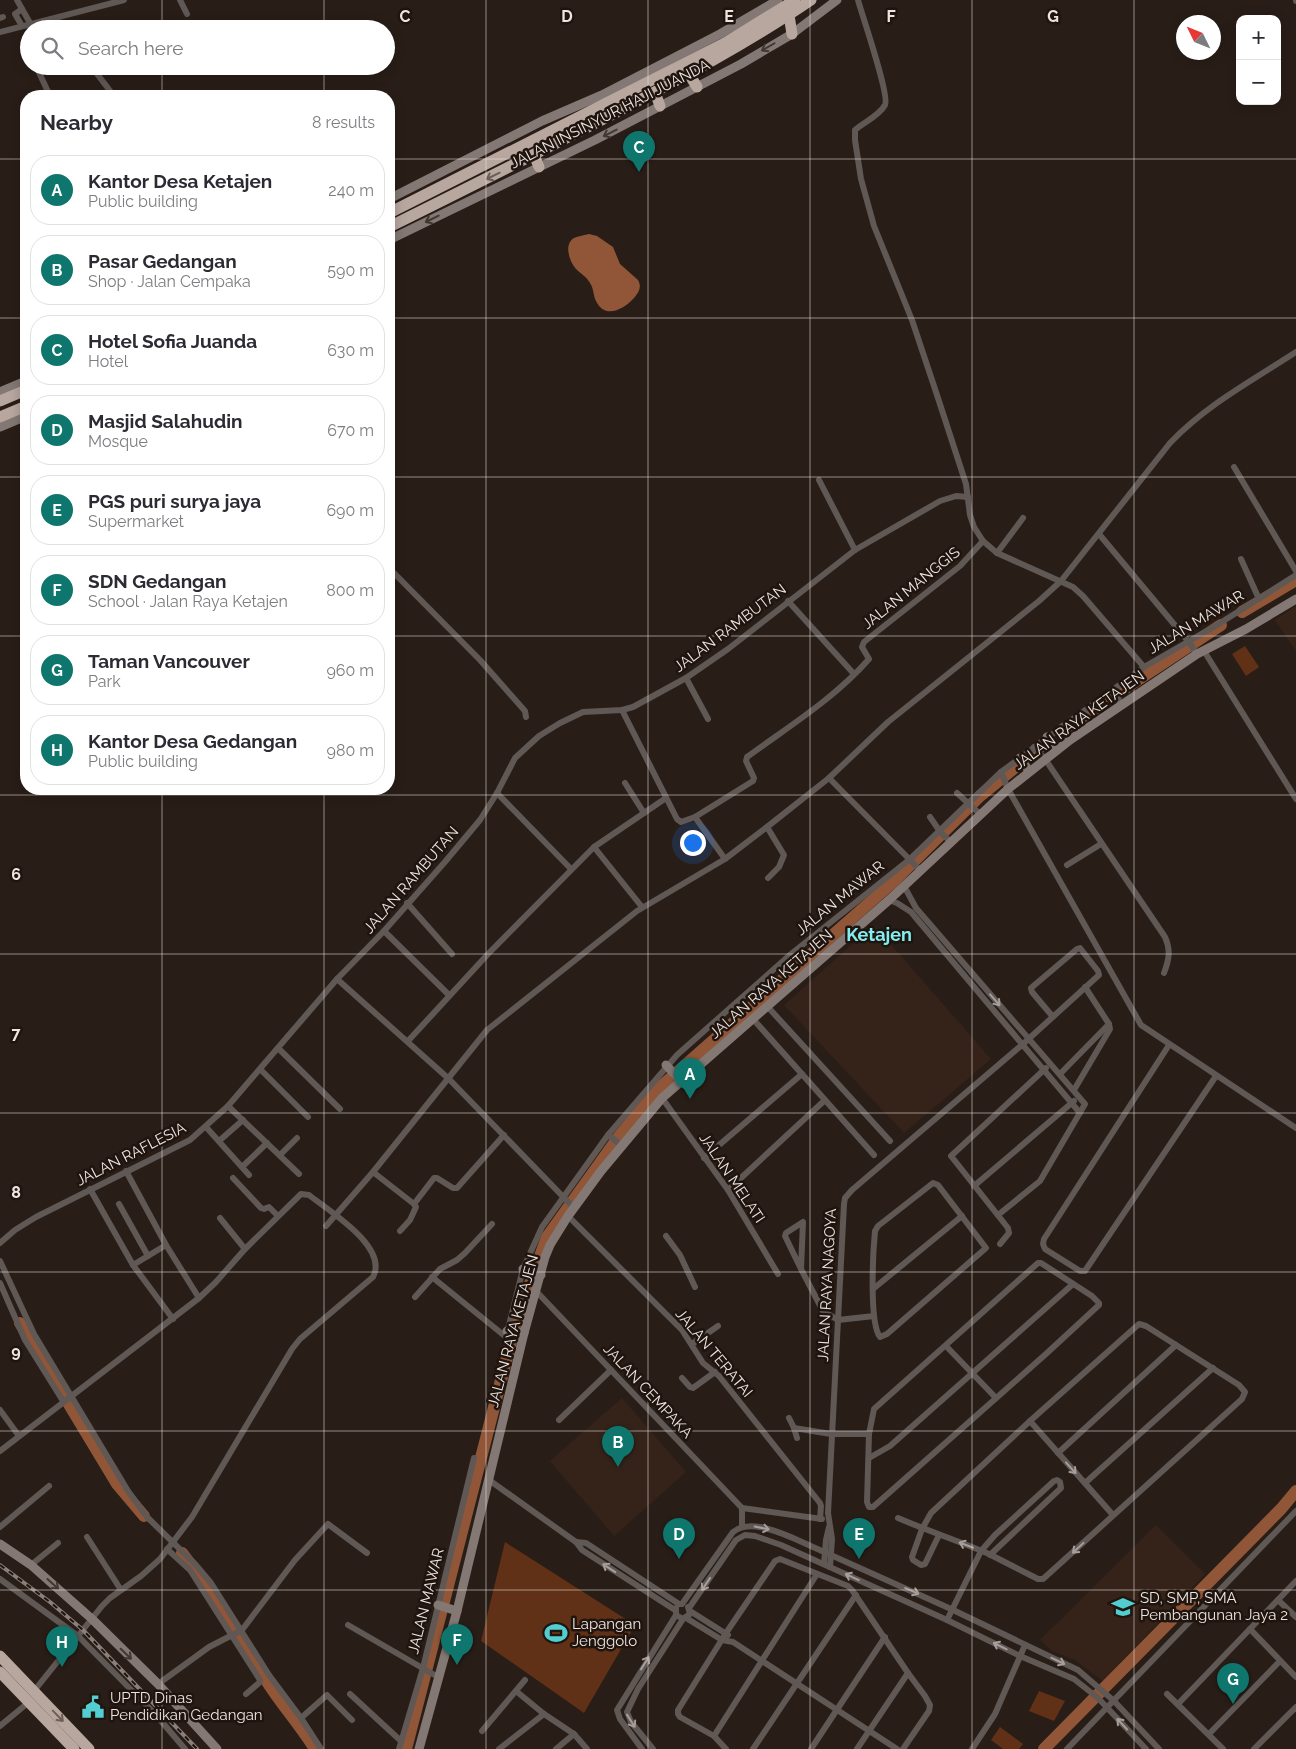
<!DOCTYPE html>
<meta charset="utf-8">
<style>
body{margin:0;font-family:Raleway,sans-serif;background:#f2f2f3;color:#2b2b33}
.controls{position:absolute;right:15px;top:15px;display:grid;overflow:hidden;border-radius:10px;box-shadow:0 2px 12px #0003}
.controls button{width:45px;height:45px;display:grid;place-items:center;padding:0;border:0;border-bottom:1px solid #e1e1e2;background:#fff;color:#2b2b33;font:25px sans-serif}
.compass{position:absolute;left:1176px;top:15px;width:45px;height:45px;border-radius:50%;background:#fff;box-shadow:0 2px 12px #0003;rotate:313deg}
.you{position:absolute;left:692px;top:842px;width:18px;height:18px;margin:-12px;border:4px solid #fff;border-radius:50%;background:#1a73e8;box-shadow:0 0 0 8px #1a73e833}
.badge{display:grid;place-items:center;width:32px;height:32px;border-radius:50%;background:#0f766e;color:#fff;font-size:16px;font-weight:700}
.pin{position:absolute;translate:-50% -41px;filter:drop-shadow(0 1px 2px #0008)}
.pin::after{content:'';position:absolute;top:26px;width:18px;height:15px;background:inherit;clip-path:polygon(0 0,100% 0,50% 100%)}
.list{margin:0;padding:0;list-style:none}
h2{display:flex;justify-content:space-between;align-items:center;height:65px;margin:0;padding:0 20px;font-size:21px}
h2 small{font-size:16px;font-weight:400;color:#7c7c81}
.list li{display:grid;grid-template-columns:32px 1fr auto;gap:15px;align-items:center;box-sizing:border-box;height:70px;margin:0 10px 10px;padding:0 10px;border:1px solid #e1e1e2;border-radius:20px}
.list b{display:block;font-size:19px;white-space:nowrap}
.list p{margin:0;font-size:16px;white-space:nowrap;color:#7c7c81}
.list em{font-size:16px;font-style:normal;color:#7c7c81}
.icon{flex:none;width:28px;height:28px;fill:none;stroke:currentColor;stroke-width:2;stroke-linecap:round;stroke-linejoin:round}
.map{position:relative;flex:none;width:1296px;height:1749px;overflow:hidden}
.search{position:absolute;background:#fff;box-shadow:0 2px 12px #0003;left:20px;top:20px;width:375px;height:55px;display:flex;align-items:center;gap:12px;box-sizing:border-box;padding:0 18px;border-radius:28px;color:#7c7c81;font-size:19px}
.panel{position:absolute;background:#fff;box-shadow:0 2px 12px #0003;left:20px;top:90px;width:375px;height:705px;border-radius:20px}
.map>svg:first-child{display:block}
.built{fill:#35231a}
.green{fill:#603116}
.water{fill:#905637}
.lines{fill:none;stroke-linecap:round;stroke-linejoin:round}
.river{stroke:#905637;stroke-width:12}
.street{stroke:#5f5855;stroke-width:6}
.secondary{stroke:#837873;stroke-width:9}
.highway{stroke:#b8a79f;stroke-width:11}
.rail-casing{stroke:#8a7f7a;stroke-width:4}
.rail{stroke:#1f140e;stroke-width:2;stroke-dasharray:5.5;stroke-linecap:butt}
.oneway{stroke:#423731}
.oneway2{stroke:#6c5e56}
.oneway3{stroke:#a69e9b}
.grid{fill:none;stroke:#eee5e1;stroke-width:1;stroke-opacity:0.55}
.labels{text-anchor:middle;stroke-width:5;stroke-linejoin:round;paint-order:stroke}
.street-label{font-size:15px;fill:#eee5e1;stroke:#1f140e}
.poi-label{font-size:15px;fill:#eee5e1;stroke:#1f140e;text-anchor:start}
.quarter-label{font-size:18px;font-weight:bold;fill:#82eef1;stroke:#1f140e}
.grid-label{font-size:16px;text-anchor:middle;font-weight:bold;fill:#eee5e1;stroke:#1f140e;stroke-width:5;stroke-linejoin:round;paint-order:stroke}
</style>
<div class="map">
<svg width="1296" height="1749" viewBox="0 0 1296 1749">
<rect width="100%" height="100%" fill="#291d17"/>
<g class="built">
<path d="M1296,606V651L1275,620Z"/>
<path d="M874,925L991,1059L904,1133L784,1005Z"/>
<path d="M622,1398L686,1472L614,1536L550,1461Z"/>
<path d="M1156,1525L1205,1574L1103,1681L1075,1660L1052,1651L1040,1640Z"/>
</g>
<g class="green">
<path d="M1245,646L1259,667L1246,676L1232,654Z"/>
<path d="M505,1542L635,1625L584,1713L481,1641Z"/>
<path d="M1039,1691L1065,1701L1054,1721L1029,1711Z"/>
<path d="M1000,1727L1023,1744L1019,1749H1003L991,1740Z"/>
</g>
<path class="water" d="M589,234L597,236L613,247L620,264L638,280C642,287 639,292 634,298C624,309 605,320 596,301C593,295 594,289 590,283C587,277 581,274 576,269C570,262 563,245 574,238C578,236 585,235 589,234Z"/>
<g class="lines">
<g class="river">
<path d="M1242,612L1296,580"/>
<path d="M1062,730L1221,625"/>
<path d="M20,1323L117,1484L144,1516"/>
<path d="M182,1553C213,1593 239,1637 266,1680C281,1704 300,1725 315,1749"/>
<path d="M406,1749L516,1322L547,1237L620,1135L657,1090L893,882L980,796L1046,742"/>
<path d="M1044,1749L1281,1509L1296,1491"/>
</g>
<g class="street">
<path d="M17,0L30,23"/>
<path d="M180,0L187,14"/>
<path d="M858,0C862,15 890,96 885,105C879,116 864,122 855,130V140L861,179L874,226L912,320L937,395L966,484L970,515L974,527L983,541L997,553L1073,587L1083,596L1144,667"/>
<path d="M1296,0V1"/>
<path d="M0,18L3,17"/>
<path d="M56,18L63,29"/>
<path d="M22,26L15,14L22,9"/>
<path d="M0,32L124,0"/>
<path d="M36,66L50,96"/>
<path d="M91,66L114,96"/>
<path d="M1234,467L1296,571"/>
<path d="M819,480L855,550"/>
<path d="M1099,534L1188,641L1197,654"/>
<path d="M997,553L1023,518"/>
<path d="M1241,559L1259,599"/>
<path d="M389,568L480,660L525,711L526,717"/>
<path d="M788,601L854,674"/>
<path d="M1204,651L1296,799"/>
<path d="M686,678L708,719"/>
<path d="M1111,691L1122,704"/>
<path d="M622,710L677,819L681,822L695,817L753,781L754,778L746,761L747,757C788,727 835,698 869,659L862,647L864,642L960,566L983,541"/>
<path d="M1070,720L1081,732"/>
<path d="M1034,747L1045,759L1165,937C1171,950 1169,960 1164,973"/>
<path d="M1001,772L1008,789L1141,1025L1296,1128"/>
<path d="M829,778L921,871"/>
<path d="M625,783L644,813"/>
<path d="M497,793L571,869"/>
<path d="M957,793L980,814"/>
<path d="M695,817L725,859"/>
<path d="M930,817L941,833L951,842"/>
<path d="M767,827L784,855L779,867L768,878"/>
<path d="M594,847L642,907"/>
<path d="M1067,865L1101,844"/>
<path d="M904,886L916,908L1085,1104L1040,1181L998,1215"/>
<path d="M889,900L897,903L911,912L1080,1113"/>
<path d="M407,903L452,954"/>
<path d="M384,931L449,995"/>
<path d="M337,979L449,1079L574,1208"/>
<path d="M767,1006L890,1141"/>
<path d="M753,1019L874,1155"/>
<path d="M408,1041L488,954L594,847L666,798"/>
<path d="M1169,1045L1044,1239L1043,1244L1045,1249L1080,1271H1085L1216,1076"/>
<path d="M278,1048L340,1109"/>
<path d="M260,1069L308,1117"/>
<path d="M1060,1074L1109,1024"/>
<path d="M1074,1090L1110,1029L1109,1024L1085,987"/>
<path d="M662,1098L728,1190L778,1274"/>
<path d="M228,1106L299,1174"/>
<path d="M206,1127L249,1175"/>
<path d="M608,1135L621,1145"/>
<path d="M219,1141L243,1120"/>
<path d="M280,1155L297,1138"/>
<path d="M704,1158L802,1074"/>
<path d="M242,1167L267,1143"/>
<path d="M126,1171L166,1245L199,1298"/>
<path d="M373,1172L414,1204"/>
<path d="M233,1178L261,1208L264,1209L269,1207L278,1216"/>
<path d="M933,1183L938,1185L986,1248L887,1334L880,1337C869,1323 873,1251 875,1231L878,1226Z"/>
<path d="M974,1186L1074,1101"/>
<path d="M90,1189L133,1265L166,1245"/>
<path d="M728,1190L825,1100"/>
<path d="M119,1204L148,1256"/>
<path d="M568,1216L682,1330L703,1363L719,1376L820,1503L821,1506L820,1519"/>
<path d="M220,1218L245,1249"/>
<path d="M326,1226L373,1172L487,1030L637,911L725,859L767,827L829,778L888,722L1039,601L1061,581L1170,443C1206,405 1253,380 1296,352"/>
<path d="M400,1231L410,1220L416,1207L414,1204L434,1178H437L453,1188H457L504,1135"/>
<path d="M666,1236L680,1255L695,1287"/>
<path d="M0,1243L15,1230L36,1217L190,1140L228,1106L337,979L384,931L444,863L480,820L497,793L515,758L539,736L560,723L583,712L622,710L633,707L686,678L728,649L855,550L940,501L956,496L968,497"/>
<path d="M1000,1244L1009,1233L1008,1228L951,1156L1046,1068"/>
<path d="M0,1261L34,1334L128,1491L147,1517L195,1564L211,1583L269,1675L301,1718L321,1749"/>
<path d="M1038,1263H1041L1092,1296L1099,1303V1305L1047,1353L873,1507H869L867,1502L869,1434L874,1409Z"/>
<path d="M133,1265L173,1319"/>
<path d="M801,1269L785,1236L786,1233L803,1222L801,1269L823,1311L838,1320L874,1316"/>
<path d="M432,1277L506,1337L523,1269L542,1227L608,1135L677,1055L791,954L910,859L1001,772L1144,667L1217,625L1296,575"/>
<path d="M0,1283L25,1340L63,1401"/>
<path d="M873,1289L962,1216"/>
<path d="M536,1291L742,1508"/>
<path d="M415,1297L440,1269L457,1260L465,1253L492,1224"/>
<path d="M692,1344L718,1326"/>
<path d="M946,1346L996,1398"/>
<path d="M682,1378L690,1387L693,1388L715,1372"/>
<path d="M0,1410L19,1436"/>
<path d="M789,1418L794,1428L797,1438"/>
<path d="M559,1420L611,1370"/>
<path d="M1030,1421L1113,1515"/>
<path d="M794,1428L831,1434H869"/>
<path d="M0,1451L199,1298L216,1282L245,1249L301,1194L309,1195C329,1211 389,1247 373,1277L300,1339L292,1349L192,1517L160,1559L141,1576L110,1598L102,1606L34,1691"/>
<path d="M1058,1453L1176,1345"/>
<path d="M869,1458L890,1446L1073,1284"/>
<path d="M489,1480L576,1542L582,1550L675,1610"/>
<path d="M1085,1483L1213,1368"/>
<path d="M742,1508L822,1519"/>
<path d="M742,1508V1527"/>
<path d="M898,1518C928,1531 959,1541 989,1554C1005,1562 1022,1571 1038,1579H1043L1242,1399L1245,1392L1239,1385L1146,1326L1139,1324L1030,1421L931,1513L922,1529L912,1557L913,1560L921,1565L925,1564L939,1535"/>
<path d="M0,1527L49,1486"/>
<path d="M87,1537L121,1590"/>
<path d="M576,1542L586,1543L679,1604"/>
<path d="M167,1549L190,1570L260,1680L259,1683L246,1694"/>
<path d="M824,1564L826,1540L829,1527"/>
<path d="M31,1565L58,1543"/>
<path d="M830,1567L832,1539L828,1513L844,1204L845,1198L852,1190L1023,1044L1099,975L1098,971L1080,948L1077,949L1031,988L1032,992L1053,1017"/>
<path d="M0,1579L78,1636L156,1715L185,1749"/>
<path d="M1278,1600L1296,1617"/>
<path d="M682,1604L733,1532C749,1519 776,1531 793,1538L951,1609L1078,1670L1114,1701L1159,1749"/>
<path d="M676,1608V1615L683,1619"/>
<path d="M689,1608L736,1540L745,1535L755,1536L781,1545L947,1620L1020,1656L1074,1679L1098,1698L1146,1749"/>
<path d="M690,1611L728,1635"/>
<path d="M686,1618L722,1640L733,1642L897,1749"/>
<path d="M947,1620L981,1551L995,1535L1054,1481L1057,1480L1060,1482L1061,1488L990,1555"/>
<path d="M348,1625L438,1677"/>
<path d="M1250,1629L1296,1677"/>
<path d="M158,1684L209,1647L242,1630L295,1560L328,1524L367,1553"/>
<path d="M516,1691L544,1714L574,1734L587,1749"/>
<path d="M350,1694L401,1741"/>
<path d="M1167,1694L1223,1749"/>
<path d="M1178,1704L1296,1581"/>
<path d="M301,1718L327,1695L352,1720"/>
<path d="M0,1726L29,1702"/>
<path d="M482,1731L525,1680"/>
<path d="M1209,1734L1280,1661"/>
<path d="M714,1736L817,1574"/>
<path d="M399,1749L423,1668L474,1458"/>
<path d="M499,1749L544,1714"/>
<path d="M556,1749L574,1734"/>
<path d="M642,1749L620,1719L617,1710L676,1615"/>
<path d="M653,1749L631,1722L627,1712L638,1689L683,1619L690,1614L688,1607"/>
<path d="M726,1749L714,1736L680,1717L678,1714V1710L726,1633L775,1561L780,1559L848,1586L852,1590L908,1673L925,1696L930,1705L929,1711L903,1749"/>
<path d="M753,1749L856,1595"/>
<path d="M811,1749L885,1637"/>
<path d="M857,1749L908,1673"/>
<path d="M972,1749L995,1714L1025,1645"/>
<path d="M1067,1749L1296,1511"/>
<path d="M1254,1749L1296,1707"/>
</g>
<g class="secondary">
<path d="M389,199L542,121L602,95L720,34L778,0"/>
<path d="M389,240L595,140L741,64L792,34L837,0"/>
<path d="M0,392L26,381"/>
<path d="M0,427L26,416"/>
<path d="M1047,737L1057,750"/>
<path d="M1020,758L1029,771"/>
<path d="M666,1065L681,1081"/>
<path d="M523,1269L541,1275"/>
<path d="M507,1331L524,1333"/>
<path d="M0,1544L31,1565L92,1619L158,1684L217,1749"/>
<path d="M438,1605L457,1611"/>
<path d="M419,1749L457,1611L524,1333L545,1257L550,1245L568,1216L601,1171L662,1098L889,900L1008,789L1070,740L1197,654L1246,629L1296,599"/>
</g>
<g class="highway">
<path d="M789,15L792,34"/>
<path d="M689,74L697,87"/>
<path d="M655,92L660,106"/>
<path d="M534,155L539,167"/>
<path d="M389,213L725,43L795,0"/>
<path d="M389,227C464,190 539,152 613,114C680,79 748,43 811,0"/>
<path d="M0,401L26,390"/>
<path d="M0,417L26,406"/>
<path d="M0,1656L89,1749"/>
<path d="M0,1672L74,1749"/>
</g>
<defs>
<path id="rail" d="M0,1565L50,1602L83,1630L197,1749"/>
</defs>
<use href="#rail" class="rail-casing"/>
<use href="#rail" class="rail"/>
</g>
<defs><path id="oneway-shaft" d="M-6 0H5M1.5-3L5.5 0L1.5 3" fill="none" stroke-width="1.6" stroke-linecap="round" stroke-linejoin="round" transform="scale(1.25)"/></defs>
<g class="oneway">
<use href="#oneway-shaft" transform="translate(768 47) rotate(150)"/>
<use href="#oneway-shaft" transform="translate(610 133) rotate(153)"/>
<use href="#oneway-shaft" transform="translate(432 219) rotate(154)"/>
<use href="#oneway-shaft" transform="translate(53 1584) rotate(42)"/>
<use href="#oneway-shaft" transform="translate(126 1654) rotate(44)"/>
</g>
<g class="oneway2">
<use href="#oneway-shaft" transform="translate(493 176) rotate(154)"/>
<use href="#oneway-shaft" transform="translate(58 1716) rotate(46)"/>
</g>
<g class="oneway3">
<use href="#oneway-shaft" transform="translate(995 1000) rotate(49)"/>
<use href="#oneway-shaft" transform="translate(1071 1468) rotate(48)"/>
<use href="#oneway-shaft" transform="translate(762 1528) rotate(11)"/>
<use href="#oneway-shaft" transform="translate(966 1545) rotate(-159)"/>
<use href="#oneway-shaft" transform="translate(1078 1548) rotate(137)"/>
<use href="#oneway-shaft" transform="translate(609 1568) rotate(-147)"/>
<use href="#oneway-shaft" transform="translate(852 1577) rotate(-155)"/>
<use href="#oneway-shaft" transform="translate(706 1584) rotate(124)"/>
<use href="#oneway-shaft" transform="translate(912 1591) rotate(24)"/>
<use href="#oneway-shaft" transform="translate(1000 1646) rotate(-154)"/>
<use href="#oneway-shaft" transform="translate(1058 1661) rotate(26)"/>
<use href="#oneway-shaft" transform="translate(645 1663) rotate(-58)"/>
<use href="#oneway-shaft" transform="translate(631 1721) rotate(58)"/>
<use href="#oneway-shaft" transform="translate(1122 1724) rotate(-133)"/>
</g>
<path class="grid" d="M162,0V29M324,0V29M486,0V1749M648,0V1749M810,0V1749M972,0V1749M1134,0V1749M162,66V96M324,66V96M0,159H26M389,159H1296M0,318H26M389,318H1296M0,477H26M389,477H1296M0,636H26M389,636H1296M162,789V1749M324,789V1749M0,795H1296M0,954H1296M0,1113H1296M0,1272H1296M0,1431H1296M0,1590H1296"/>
<defs>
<symbol id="school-bare" viewBox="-9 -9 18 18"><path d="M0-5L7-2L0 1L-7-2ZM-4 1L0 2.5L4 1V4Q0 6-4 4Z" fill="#52cdd0" stroke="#1f140e" stroke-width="2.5" paint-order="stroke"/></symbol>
<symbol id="stadium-bare" viewBox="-9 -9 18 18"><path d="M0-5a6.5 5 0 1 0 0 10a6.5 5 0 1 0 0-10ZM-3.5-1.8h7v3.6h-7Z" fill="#52cdd0" stroke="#1f140e" stroke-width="2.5" paint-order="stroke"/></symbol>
<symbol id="civic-bare" viewBox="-9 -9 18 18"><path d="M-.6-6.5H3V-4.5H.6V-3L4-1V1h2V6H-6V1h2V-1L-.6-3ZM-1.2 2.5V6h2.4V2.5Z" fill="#52cdd0" stroke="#1f140e" stroke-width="2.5" paint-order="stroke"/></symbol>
</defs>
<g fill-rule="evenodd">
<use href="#school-bare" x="1107" y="1591" width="32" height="32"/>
<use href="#stadium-bare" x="540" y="1617" width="32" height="32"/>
<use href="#civic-bare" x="77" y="1691" width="32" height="32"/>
</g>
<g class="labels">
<g class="street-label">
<text transform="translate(610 114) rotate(-27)" y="5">JALAN INSINYUR HAJI JUANDA</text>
<text transform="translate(911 588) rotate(-39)" y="5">JALAN MANGGIS</text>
<text transform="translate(1196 622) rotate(-31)" y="5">JALAN MAWAR</text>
<text transform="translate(730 628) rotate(-37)" y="5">JALAN RAMBUTAN</text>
<text transform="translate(1079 720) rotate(-36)" y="5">JALAN RAYA KETAJEN</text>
<text transform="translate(411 880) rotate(-49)" y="5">JALAN RAMBUTAN</text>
<text transform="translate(840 898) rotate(-39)" y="5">JALAN MAWAR</text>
<text transform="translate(771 984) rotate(-41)" y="5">JALAN RAYA KETAJEN</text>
<text transform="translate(131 1154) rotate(-27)" y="5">JALAN RAFLESIA</text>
<text transform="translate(732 1178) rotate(56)" y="5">JALAN MELATI</text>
<text transform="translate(827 1285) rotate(-87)" y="5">JALAN RAYA NAGOYA</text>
<text transform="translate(513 1331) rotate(-75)" y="5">JALAN RAYA KETAJEN</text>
<text transform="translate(714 1353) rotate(50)" y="5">JALAN TERATAI</text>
<text transform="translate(648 1391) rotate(47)" y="5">JALAN CEMPAKA</text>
<text transform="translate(426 1601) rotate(-76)" y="5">JALAN MAWAR</text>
</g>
<g class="poi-label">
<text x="1140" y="1603">SD, SMP, SMA<tspan x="1140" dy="17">Pembangunan Jaya 2</tspan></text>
<text x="572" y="1629">Lapangan<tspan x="572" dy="17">Jenggolo</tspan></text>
<text x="110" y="1703">UPTD Dinas<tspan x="110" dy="17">Pendidikan Gedangan</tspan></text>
</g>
<g class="quarter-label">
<text x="879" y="941">Ketajen</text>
</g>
</g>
<g class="grid-label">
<text x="405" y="22">C</text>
<text x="567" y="22">D</text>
<text x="729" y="22">E</text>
<text x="891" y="22">F</text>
<text x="1053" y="22">G</text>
<text x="16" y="880">6</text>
<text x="16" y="1039">7</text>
<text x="16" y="1198">8</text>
<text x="16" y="1357">9</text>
</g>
</svg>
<div class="controls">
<button>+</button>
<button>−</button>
</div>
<svg class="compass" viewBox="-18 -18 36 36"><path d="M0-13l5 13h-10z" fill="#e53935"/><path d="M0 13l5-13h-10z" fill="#7c7c81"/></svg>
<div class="you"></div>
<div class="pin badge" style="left:690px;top:1099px">A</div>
<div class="pin badge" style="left:618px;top:1467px">B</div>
<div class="pin badge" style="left:639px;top:172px">C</div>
<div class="pin badge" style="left:679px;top:1559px">D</div>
<div class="pin badge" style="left:859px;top:1559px">E</div>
<div class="pin badge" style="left:457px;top:1665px">F</div>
<div class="pin badge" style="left:1233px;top:1704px">G</div>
<div class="pin badge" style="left:62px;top:1667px">H</div>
<div class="search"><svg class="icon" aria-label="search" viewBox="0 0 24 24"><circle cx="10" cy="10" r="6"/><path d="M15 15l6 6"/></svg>Search here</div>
<section class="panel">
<h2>Nearby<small>8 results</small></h2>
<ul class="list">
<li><span class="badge">A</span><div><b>Kantor Desa Ketajen</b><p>Public building</p></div><em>240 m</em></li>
<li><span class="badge">B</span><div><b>Pasar Gedangan</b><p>Shop · Jalan Cempaka</p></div><em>590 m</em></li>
<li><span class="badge">C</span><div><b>Hotel Sofia Juanda</b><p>Hotel</p></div><em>630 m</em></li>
<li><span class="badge">D</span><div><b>Masjid Salahudin</b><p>Mosque</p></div><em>670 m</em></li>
<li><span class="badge">E</span><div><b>PGS puri surya jaya</b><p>Supermarket</p></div><em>690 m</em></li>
<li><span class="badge">F</span><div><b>SDN Gedangan</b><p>School · Jalan Raya Ketajen</p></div><em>800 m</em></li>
<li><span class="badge">G</span><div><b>Taman Vancouver</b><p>Park</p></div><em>960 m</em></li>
<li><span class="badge">H</span><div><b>Kantor Desa Gedangan</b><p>Public building</p></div><em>980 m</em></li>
</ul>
</section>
</div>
